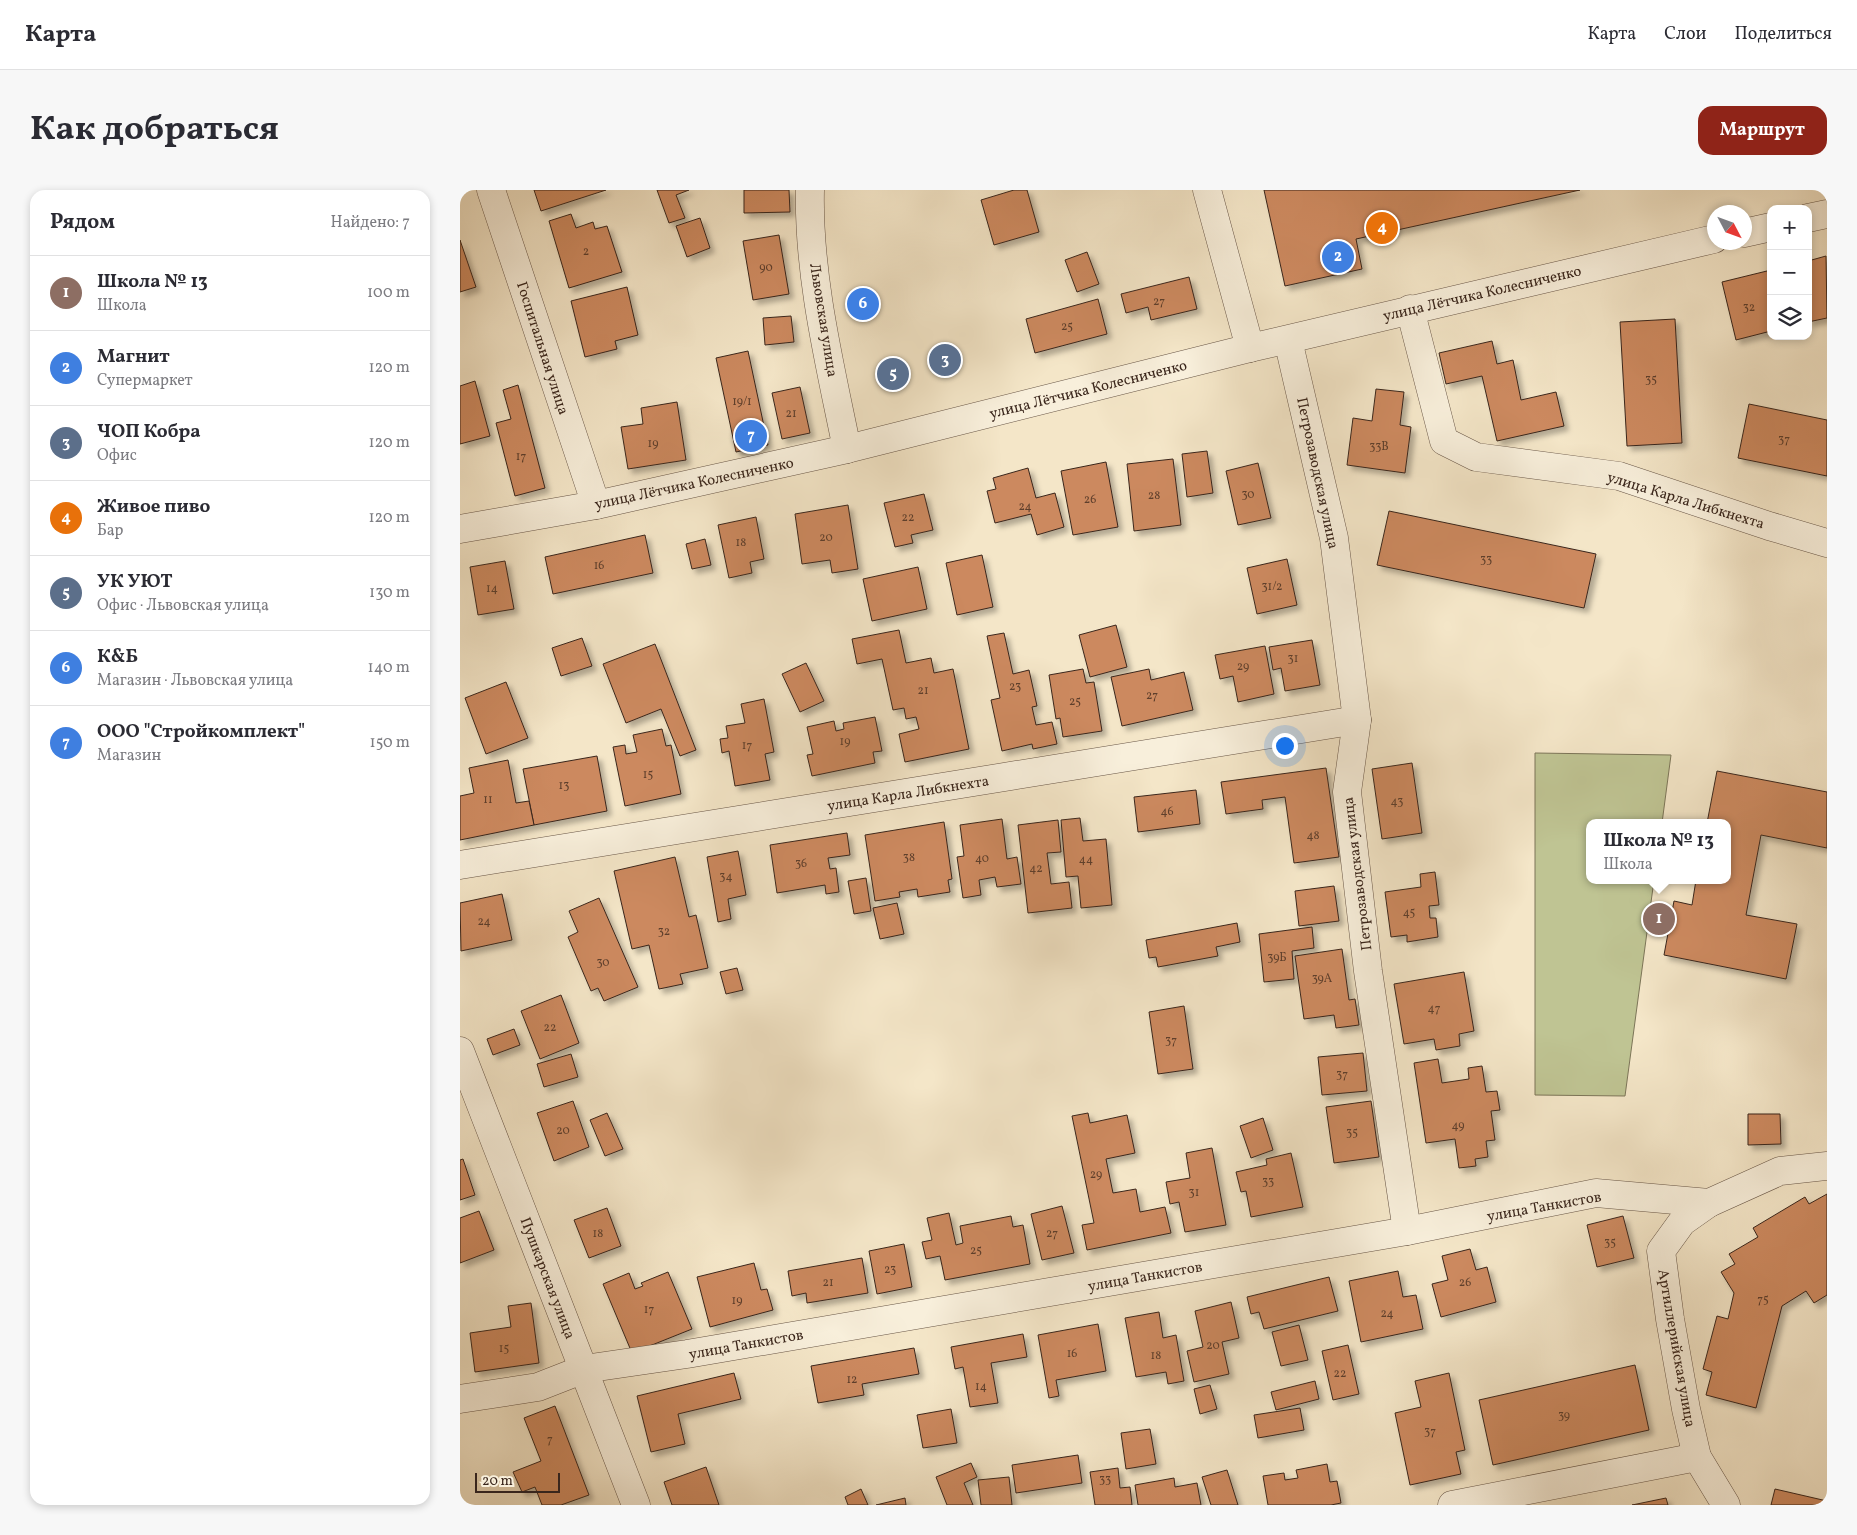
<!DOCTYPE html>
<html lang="ru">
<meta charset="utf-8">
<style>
body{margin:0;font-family:Vollkorn,serif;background:#f7f7f7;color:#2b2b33}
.controls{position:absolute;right:15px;top:15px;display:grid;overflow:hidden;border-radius:10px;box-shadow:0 2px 8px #0003}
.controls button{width:45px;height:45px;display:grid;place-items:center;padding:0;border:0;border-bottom:1px solid #e1e1e2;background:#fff;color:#2b2b33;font:25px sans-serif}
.compass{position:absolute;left:1247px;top:15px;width:45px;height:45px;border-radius:50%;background:#fff;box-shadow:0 2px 8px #0003;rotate:131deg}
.scale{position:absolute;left:15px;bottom:12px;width:85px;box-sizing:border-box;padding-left:5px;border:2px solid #3a261c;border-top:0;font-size:14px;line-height:18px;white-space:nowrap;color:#3a261c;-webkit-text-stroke:4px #f8efdb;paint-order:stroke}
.you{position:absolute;left:824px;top:555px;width:18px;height:18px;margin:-12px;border:4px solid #fff;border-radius:50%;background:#1a73e8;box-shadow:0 0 0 8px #1a73e833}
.badge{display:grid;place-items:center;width:32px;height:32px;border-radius:50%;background:#8f2418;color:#fff;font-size:16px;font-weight:700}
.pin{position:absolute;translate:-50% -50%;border:2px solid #fff;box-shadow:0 1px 5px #0006}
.popup{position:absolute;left:1126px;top:629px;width:145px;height:65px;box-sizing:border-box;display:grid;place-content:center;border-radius:10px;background:#fff;filter:drop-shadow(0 1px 4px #0005);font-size:16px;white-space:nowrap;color:#7c7c81}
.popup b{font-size:19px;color:#2b2b33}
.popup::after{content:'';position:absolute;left:50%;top:100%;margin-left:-10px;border:10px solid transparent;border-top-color:#fff}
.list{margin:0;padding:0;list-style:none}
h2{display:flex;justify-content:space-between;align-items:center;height:65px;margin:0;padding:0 20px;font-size:21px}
h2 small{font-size:16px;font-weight:400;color:#7c7c81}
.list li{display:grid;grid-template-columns:32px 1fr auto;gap:15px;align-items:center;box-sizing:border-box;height:75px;padding:0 20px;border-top:1px solid #e1e1e2}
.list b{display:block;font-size:19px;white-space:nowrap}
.list p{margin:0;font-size:16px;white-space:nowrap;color:#7c7c81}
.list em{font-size:16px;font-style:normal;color:#7c7c81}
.icon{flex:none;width:28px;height:28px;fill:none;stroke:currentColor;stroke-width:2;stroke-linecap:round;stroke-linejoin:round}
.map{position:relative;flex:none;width:1367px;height:1315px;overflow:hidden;border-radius:15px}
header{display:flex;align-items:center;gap:30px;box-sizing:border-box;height:70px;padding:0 25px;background:#fff;border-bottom:1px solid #e1e1e2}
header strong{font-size:24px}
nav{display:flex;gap:28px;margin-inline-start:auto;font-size:18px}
.intro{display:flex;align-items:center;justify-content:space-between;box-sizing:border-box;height:120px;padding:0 30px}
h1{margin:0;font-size:35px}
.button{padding:12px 22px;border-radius:15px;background:#8f2418;color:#fff;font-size:18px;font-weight:700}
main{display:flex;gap:30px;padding:0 30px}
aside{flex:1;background:#fff;border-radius:15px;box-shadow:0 2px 8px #0003}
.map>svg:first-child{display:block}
.green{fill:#bfc493;stroke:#7c7558}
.building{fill:#cc895e;stroke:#3a261c;filter:url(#shadow)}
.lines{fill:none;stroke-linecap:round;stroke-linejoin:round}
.minor-casing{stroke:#685647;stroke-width:29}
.minor{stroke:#f8efdb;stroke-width:28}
.labels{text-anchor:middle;stroke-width:4.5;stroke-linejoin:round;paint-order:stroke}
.number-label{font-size:12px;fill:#5e3f2c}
.street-label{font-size:15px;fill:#3a261c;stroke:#f8efdb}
</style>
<header>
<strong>Карта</strong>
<nav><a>Карта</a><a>Слои</a><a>Поделиться</a></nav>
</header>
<div class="intro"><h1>Как добраться</h1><a class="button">Маршрут</a></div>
<main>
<aside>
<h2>Рядом<small>Найдено: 7</small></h2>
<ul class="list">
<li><span class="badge" style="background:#8d6e63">1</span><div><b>Школа № 13</b><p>Школа</p></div><em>100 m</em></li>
<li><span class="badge" style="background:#3f7fe0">2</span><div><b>Магнит</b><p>Супермаркет</p></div><em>120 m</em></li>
<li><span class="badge" style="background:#5c6f8a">3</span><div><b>ЧОП Кобра</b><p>Офис</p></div><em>120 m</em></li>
<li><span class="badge" style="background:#e8710a">4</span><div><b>Живое пиво</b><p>Бар</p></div><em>120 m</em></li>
<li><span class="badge" style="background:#5c6f8a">5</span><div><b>УК УЮТ</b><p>Офис · Львовская улица</p></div><em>130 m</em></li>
<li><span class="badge" style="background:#3f7fe0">6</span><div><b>К&amp;Б</b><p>Магазин · Львовская улица</p></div><em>140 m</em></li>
<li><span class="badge" style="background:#3f7fe0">7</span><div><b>ООО &quot;Стройкомплект&quot;</b><p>Магазин</p></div><em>150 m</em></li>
</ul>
</aside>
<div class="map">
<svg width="1367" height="1315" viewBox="0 0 1367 1315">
<defs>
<filter id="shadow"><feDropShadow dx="4.5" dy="4.5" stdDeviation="2.5" flood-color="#0004"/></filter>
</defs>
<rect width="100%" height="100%" fill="#f4e6c8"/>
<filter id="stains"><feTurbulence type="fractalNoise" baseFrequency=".004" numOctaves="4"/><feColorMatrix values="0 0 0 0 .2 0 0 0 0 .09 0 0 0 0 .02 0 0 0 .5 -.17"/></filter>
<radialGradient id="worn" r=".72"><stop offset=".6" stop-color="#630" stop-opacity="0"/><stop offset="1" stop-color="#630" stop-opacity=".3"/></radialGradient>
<path class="green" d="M1075,563L1211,565L1202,633H1130V690H1194L1165,906L1075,905Z"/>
<g class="building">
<path d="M74,0H146L81,21Z"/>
<path d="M197,0H229L216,5L225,28L209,33Z"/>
<path d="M284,0H329L330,22L284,23Z"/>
<path d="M554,0H567L579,42L534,55L521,10Z"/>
<path d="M804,0H1120L896,49L902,79L825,96Z"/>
<path d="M111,24L116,38L133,32L135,39L147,36L162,82L109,98L89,31Z"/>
<path d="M240,28L250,58L227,67L216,36Z"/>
<path d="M319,45L329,104L293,110L283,51Z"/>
<path d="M0,50L16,97L0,102Z"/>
<path d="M627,62L639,94L617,102L605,70Z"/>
<path d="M1366,66L1367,128L1348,132V71Z"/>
<path d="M1311,80V141L1276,150L1262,92Z"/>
<path d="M729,87L737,119L691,130L688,117L666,123L661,104Z"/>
<path d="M167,97L178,145L155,151L157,159L125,167L111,111Z"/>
<path d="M638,109L647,144L575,163L566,129Z"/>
<path d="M331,126L334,152L305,155L303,128Z"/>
<path d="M1215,129L1222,253L1167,256L1160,132Z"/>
<path d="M1032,151L1037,174L1053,170L1061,210L1096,202L1104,236L1037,251L1022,186L986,194L979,163Z"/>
<path d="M288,161L308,255L276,262L256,168Z"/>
<path d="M15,191L30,246L0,254V196Z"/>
<path d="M58,195L85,298L55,306L36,233L51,229L43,200Z"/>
<path d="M340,197L350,243L322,249L312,203Z"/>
<path d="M916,199L944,202L940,235L951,237L945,283L887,275L893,228L912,231Z"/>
<path d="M217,212L226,270L168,279L161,237L183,234L181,218Z"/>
<path d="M1289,214L1367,230V286L1278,268Z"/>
<path d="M747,261L753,303L727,307L722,264Z"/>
<path d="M713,269L721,335L674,341L667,274Z"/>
<path d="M646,272L658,337L613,345L601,281Z"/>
<path d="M798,273L811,328L778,335L766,281Z"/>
<path d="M568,278L576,308L595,303L604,337L577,345L571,324L535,333L527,301L536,299L533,288Z"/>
<path d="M464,304L473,340L451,345L453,353L435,357L424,313Z"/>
<path d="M388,315L398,379L372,383L370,370L342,374L335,324Z"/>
<path d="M929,321L1136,364L1124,418L917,375Z"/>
<path d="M296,327L304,369L290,372L292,383L269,388L258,335Z"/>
<path d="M185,345L193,383L93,404L85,367Z"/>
<path d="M245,349L251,375L232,379L226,354Z"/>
<path d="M522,365L533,417L497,425L486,373Z"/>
<path d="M827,369L837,415L797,424L787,378Z"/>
<path d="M45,371L54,419L18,425L10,377Z"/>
<path d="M458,377L467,419L412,431L403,389Z"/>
<path d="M656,435L667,477L630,487L619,445Z"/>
<path d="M439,440L446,473L471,468L474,483L493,479L509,559L445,572L439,544L459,539L456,527L446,529L444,518L433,520L422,469L397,474L392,449Z"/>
<path d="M544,443L553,484L569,480L577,516L572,517L576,535L592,532L597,554L573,559L572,554L542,561L531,510L540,508L527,446Z"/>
<path d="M122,448L132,476L101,486L92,458Z"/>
<path d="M852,450L860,495L825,501L821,478L813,480L809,457Z"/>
<path d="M195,454L236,560L220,566L201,519L166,533L143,474Z"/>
<path d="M805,456L814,504L778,512L773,486L760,489L755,465Z"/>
<path d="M346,473L364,511L340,522L322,484Z"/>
<path d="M623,479L626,493L634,492L642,541L603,547L600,528L596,529L589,485Z"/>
<path d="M689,479L691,490L724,482L733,520L662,536L651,487Z"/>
<path d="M46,492L68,548L26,564L5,508Z"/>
<path d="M304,509L314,562L305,564L310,590L275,596L269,561L262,563L260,549L268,548L266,536L285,533L281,514Z"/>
<path d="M415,527L422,561L413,562L415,573L352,586L347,565L353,564L347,537L374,531L376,541L384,539L383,533Z"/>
<path d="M202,539L206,556L211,555L221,604L165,616L153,557L165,555L166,564L177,562L173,545Z"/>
<path d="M137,566L147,621L74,635L63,579Z"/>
<path d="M48,570L56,613L69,611L74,635L0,650V606L14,603L9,578Z"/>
<path d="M952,573L962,643L922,649L912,579Z"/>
<path d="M866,578L879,667L834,673L825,607L802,610L803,619L766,624L761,592Z"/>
<path d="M1257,581L1367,602V658L1301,645L1286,725L1337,734L1326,789L1204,765L1214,711L1232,715L1236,690H1268V633H1247Z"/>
<path d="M736,600L740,634L678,642L674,607Z"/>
<path d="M620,628L623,651L646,649L652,715L621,718L618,686L606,687L601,630Z"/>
<path d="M542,629L547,669L557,667L561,694L537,697L535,687L519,690L521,705L503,708L497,667L504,666L500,635Z"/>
<path d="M598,630L601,662L587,663L591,694L609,692L612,718L568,723L558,635Z"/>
<path d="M484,632L492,689L488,690L490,702L458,707L457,699L439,702L440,707L415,711L405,645Z"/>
<path d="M387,643L390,665L368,668L370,679L376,678L379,702L366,704L365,695L317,703L310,655Z"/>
<path d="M278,661L286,705L268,709L271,729L258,732L247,667Z"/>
<path d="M215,667L229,727L236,725L248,778L220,784L223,794L199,799L189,755L172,759L154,681Z"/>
<path d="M975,682L979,715L969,716L970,728H976L978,747L947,752V745L931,747L925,702L961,697L960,684Z"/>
<path d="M406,688L411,721L394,724L388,691Z"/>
<path d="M874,696L879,731L839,736L835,701Z"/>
<path d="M42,704L52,750L1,761L0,713Z"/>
<path d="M139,708L178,797L144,811L138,798L131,801L108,747L118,742L109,721Z"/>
<path d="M437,713L444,744L420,749L413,718Z"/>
<path d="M777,733L780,752L756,757L758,766L698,777L696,767L689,768L686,750Z"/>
<path d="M852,737L854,758L832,761L834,789L804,792L799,744Z"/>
<path d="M882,759L889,810L895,809L899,835L876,838L874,825L844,829L835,766Z"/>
<path d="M277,778L283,800L266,804L260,782Z"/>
<path d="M1004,782L1014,841L999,844L1000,856L976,860L974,849L944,854L934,794Z"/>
<path d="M101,805L119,853L80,869L61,821Z"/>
<path d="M724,816L733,879L698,884L689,822Z"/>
<path d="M54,839L60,855L33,865L27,849Z"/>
<path d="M903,863L907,901L862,905L858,867Z"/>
<path d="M111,864L118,887L84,897L77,874Z"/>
<path d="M978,869L982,893L1009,889L1008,878L1022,876L1026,902L1037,901L1040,920L1031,921L1035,950L1026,951L1028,967L1015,969L1016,976L999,978L995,949L966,953L954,873Z"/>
<path d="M113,911L129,957L94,971L77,923Z"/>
<path d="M911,911L919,967L874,973L866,917Z"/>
<path d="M147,923L163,959L145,966L130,930Z"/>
<path d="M628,923L630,933L667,925L675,963L646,969L653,1003L676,999L680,1022L705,1017L711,1043L627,1060L622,1035L634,1033L612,926Z"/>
<path d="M1288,924H1320L1321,954L1288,955Z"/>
<path d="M803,928L813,960L791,968L780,936Z"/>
<path d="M752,958L766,1035L725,1042L719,1012L710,1014L706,992L730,988L726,963Z"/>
<path d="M831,963L843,1017L791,1027L786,1001L781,1002L776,982L807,975L806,969Z"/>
<path d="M3,969L15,1005L0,1010V970Z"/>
<path d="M1367,1004V1105L1354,1113L1346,1101L1322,1116L1296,1218L1246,1205L1252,1182L1243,1179L1257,1126L1268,1129L1274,1103L1261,1082L1275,1074L1269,1064L1298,1047L1293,1038L1345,1007L1349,1014Z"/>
<path d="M602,1016L614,1063L582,1070L571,1024Z"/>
<path d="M147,1018L161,1056L129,1068L114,1030Z"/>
<path d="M19,1021L34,1060L0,1073V1028Z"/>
<path d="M489,1023L496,1055L503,1053L500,1036L551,1026L553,1037L563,1035L570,1074L485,1090L480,1066L466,1069L462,1052L472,1050L467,1028Z"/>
<path d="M1163,1026L1174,1068L1137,1077L1127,1035Z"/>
<path d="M444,1054L452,1097L417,1104L409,1061Z"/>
<path d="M1010,1059L1016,1080L1027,1077L1036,1112L981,1127L972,1094L988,1090L982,1066Z"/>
<path d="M402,1068L408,1103L347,1113L346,1103L332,1106L328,1081Z"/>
<path d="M294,1073L301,1100L307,1099L313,1120L250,1137L237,1087Z"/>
<path d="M938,1081L943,1107L956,1105L963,1139L901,1152L889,1091Z"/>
<path d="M208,1082L232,1139L172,1163L143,1094L169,1083L175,1099L183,1096L181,1093Z"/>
<path d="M869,1087L878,1121L804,1139L799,1122L791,1124L787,1107Z"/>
<path d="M771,1112L779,1148L762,1152L769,1184L734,1192L727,1161L743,1157L735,1121Z"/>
<path d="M71,1113L79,1173L15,1182L10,1143L51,1137L48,1116Z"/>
<path d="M699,1122L703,1148L716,1145L724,1191L708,1194L706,1182L676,1187L665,1128Z"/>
<path d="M638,1134L646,1181L596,1190L599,1206L589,1208L578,1145Z"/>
<path d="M839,1135L848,1170L821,1176L812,1142Z"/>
<path d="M563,1144L567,1167L531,1173L538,1213L510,1217L503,1177L495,1179L491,1157Z"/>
<path d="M888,1155L899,1204L873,1210L862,1161Z"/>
<path d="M454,1158L459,1184L402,1194L404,1205L358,1213L351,1176Z"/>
<path d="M1175,1175L1189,1240L1033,1275L1019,1210Z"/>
<path d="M274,1183L281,1209L218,1224L225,1254L191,1262L177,1206Z"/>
<path d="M989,1183L1005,1260L996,1262L1001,1284L950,1295L935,1223L961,1217L955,1191Z"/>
<path d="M855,1191L859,1209L816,1220L811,1202Z"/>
<path d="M750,1195L757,1219L740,1224L734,1199Z"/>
<path d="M95,1216L129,1305L101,1315H82L75,1297L62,1302L53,1282L81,1271L64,1228Z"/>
<path d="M840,1218L844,1240L798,1248L794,1225Z"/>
<path d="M491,1219L497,1253L463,1258L457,1225Z"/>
<path d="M690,1239L696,1274L666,1279L661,1243Z"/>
<path d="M618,1265L622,1293L556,1303L552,1275Z"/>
<path d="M511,1273L517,1287L504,1293L513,1315H487L476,1287Z"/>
<path d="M867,1274L870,1292L877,1291L881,1313L871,1315H808L803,1286L824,1283L825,1290L838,1288L836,1280Z"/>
<path d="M246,1277L259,1315H212L204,1292Z"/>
<path d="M658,1278L660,1298L670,1297L672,1315H635L630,1282Z"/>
<path d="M767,1280L778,1315H751L742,1287Z"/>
<path d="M549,1287L552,1315H521L518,1290Z"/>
<path d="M714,1288L715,1297L737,1293L741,1315H678L675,1295Z"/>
<path d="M401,1299L408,1315H388L385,1307Z"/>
<path d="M1315,1299L1367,1311V1315H1311Z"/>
<path d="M445,1308L446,1315H416Z"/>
<path d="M1206,1308L1208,1315H1172Z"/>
</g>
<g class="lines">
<defs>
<g id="minor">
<path d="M31,0L136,315"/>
<path d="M350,0C348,86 370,175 387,259"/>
<path d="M747,0L790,158"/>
<path d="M1348,28L1367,24"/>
<path d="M1284,43L1311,37"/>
<path d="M950,119L984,251L1016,267L1159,286L1309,336L1367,353"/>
<path d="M828,150L874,348L897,530L887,602L908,781L947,1041"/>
<path d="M0,339L136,315L387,259L790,158L1254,49"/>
<path d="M0,675L897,530"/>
<path d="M0,861L176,1315"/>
<path d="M1249,1013L1222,1032L1201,1061L1210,1129L1226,1219L1237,1267L1266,1315"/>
<path d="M0,1209L78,1197L124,1179L227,1164L947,1041L1136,1003L1249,1013L1320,981L1367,976"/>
<path d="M992,1315L1237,1267"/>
</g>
</defs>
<use href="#minor" class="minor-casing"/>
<use href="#minor" class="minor"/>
</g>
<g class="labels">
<g class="number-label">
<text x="126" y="65">2</text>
<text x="306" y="81">90</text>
<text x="699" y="115">27</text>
<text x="1289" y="121">32</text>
<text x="607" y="140">25</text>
<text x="1191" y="193">35</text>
<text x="282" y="215">19/1</text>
<text x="331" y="227">21</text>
<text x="1324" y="253">37</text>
<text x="193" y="257">19</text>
<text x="919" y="260">33В</text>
<text x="61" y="270">17</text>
<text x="788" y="308">30</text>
<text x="694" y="309">28</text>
<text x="630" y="313">26</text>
<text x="565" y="320">24</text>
<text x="448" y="331">22</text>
<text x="366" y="351">20</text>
<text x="281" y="356">18</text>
<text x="1026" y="373">33</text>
<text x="139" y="379">16</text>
<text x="812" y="400">31/2</text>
<text x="32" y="402">14</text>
<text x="833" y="472">31</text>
<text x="783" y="480">29</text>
<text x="555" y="500">23</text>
<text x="463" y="504">21</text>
<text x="692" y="509">27</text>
<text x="615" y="515">25</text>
<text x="385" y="555">19</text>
<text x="287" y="559">17</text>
<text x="188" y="588">15</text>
<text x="104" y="599">13</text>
<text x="28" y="613">11</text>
<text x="937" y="615">43</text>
<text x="707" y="625">46</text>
<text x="853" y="649">48</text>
<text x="449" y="671">38</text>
<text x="522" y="672">40</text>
<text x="626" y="673">44</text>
<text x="341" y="677">36</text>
<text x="576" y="682">42</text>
<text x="266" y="690">34</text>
<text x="949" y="726">45</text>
<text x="24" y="735">24</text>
<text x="204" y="745">32</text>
<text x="817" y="771">39Б</text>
<text x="143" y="776">30</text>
<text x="862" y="792">39А</text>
<text x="974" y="822">47</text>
<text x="90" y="841">22</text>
<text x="711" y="854">37</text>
<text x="882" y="888">37</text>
<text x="998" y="939">49</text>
<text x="103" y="944">20</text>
<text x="892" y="946">35</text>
<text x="636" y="988">29</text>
<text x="808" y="995">33</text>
<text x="734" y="1006">31</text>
<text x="138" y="1047">18</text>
<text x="592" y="1047">27</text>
<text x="1150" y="1056">35</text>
<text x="516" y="1064">25</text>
<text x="430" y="1083">23</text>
<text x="368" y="1096">21</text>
<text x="1005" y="1096">26</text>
<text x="1303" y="1113">75</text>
<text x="277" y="1114">19</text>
<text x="189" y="1123">17</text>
<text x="927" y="1127">24</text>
<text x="753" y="1159">20</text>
<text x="44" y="1162">15</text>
<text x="612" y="1167">16</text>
<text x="696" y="1169">18</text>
<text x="880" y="1187">22</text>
<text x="392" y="1193">12</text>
<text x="521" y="1200">14</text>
<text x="1104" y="1229">39</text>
<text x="970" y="1245">37</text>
<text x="90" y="1253">7</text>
<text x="645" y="1293">33</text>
</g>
<g class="street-label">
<text transform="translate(1022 103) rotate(-13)" y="5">улица Лётчика Колесниченко</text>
<text transform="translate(364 130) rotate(81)" y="5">Львовская улица</text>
<text transform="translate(83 158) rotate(72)" y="5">Госпитальная улица</text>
<text transform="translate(628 199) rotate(-14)" y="5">улица Лётчика Колесниченко</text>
<text transform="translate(858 283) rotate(78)" y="5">Петрозаводская улица</text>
<text transform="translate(234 293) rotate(-12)" y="5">улица Лётчика Колесниченко</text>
<text transform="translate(1226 310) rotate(17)" y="5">улица Карла Либкнехта</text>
<text transform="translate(448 603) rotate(-9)" y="5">улица Карла Либкнехта</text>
<text transform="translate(897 684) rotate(-97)" y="5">Петрозаводская улица</text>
<text transform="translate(1084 1016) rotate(-10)" y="5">улица Танкистов</text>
<text transform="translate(685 1086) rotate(-10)" y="5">улица Танкистов</text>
<text transform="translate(88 1088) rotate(69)" y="5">Пушкарская улица</text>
<text transform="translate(286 1154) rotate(-10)" y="5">улица Танкистов</text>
<text transform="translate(1217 1158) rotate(80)" y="5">Артиллерийская улица</text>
</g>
</g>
<rect width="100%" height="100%" filter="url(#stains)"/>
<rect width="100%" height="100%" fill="url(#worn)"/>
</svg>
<div class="controls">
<button>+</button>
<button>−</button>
<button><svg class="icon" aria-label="layers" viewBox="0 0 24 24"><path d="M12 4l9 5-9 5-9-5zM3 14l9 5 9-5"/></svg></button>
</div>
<svg class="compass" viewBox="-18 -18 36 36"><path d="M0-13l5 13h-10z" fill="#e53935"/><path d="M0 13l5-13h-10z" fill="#7c7c81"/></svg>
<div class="scale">20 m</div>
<div class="you"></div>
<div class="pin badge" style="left:1199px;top:729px;background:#8d6e63">1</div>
<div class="popup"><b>Школа № 13</b>Школа</div>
<div class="pin badge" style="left:878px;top:67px;background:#3f7fe0">2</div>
<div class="pin badge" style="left:485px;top:170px;background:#5c6f8a">3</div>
<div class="pin badge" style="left:922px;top:38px;background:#e8710a">4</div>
<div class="pin badge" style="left:433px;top:184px;background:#5c6f8a">5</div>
<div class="pin badge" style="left:403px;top:114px;background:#3f7fe0">6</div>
<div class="pin badge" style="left:291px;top:246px;background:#3f7fe0">7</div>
</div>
</main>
